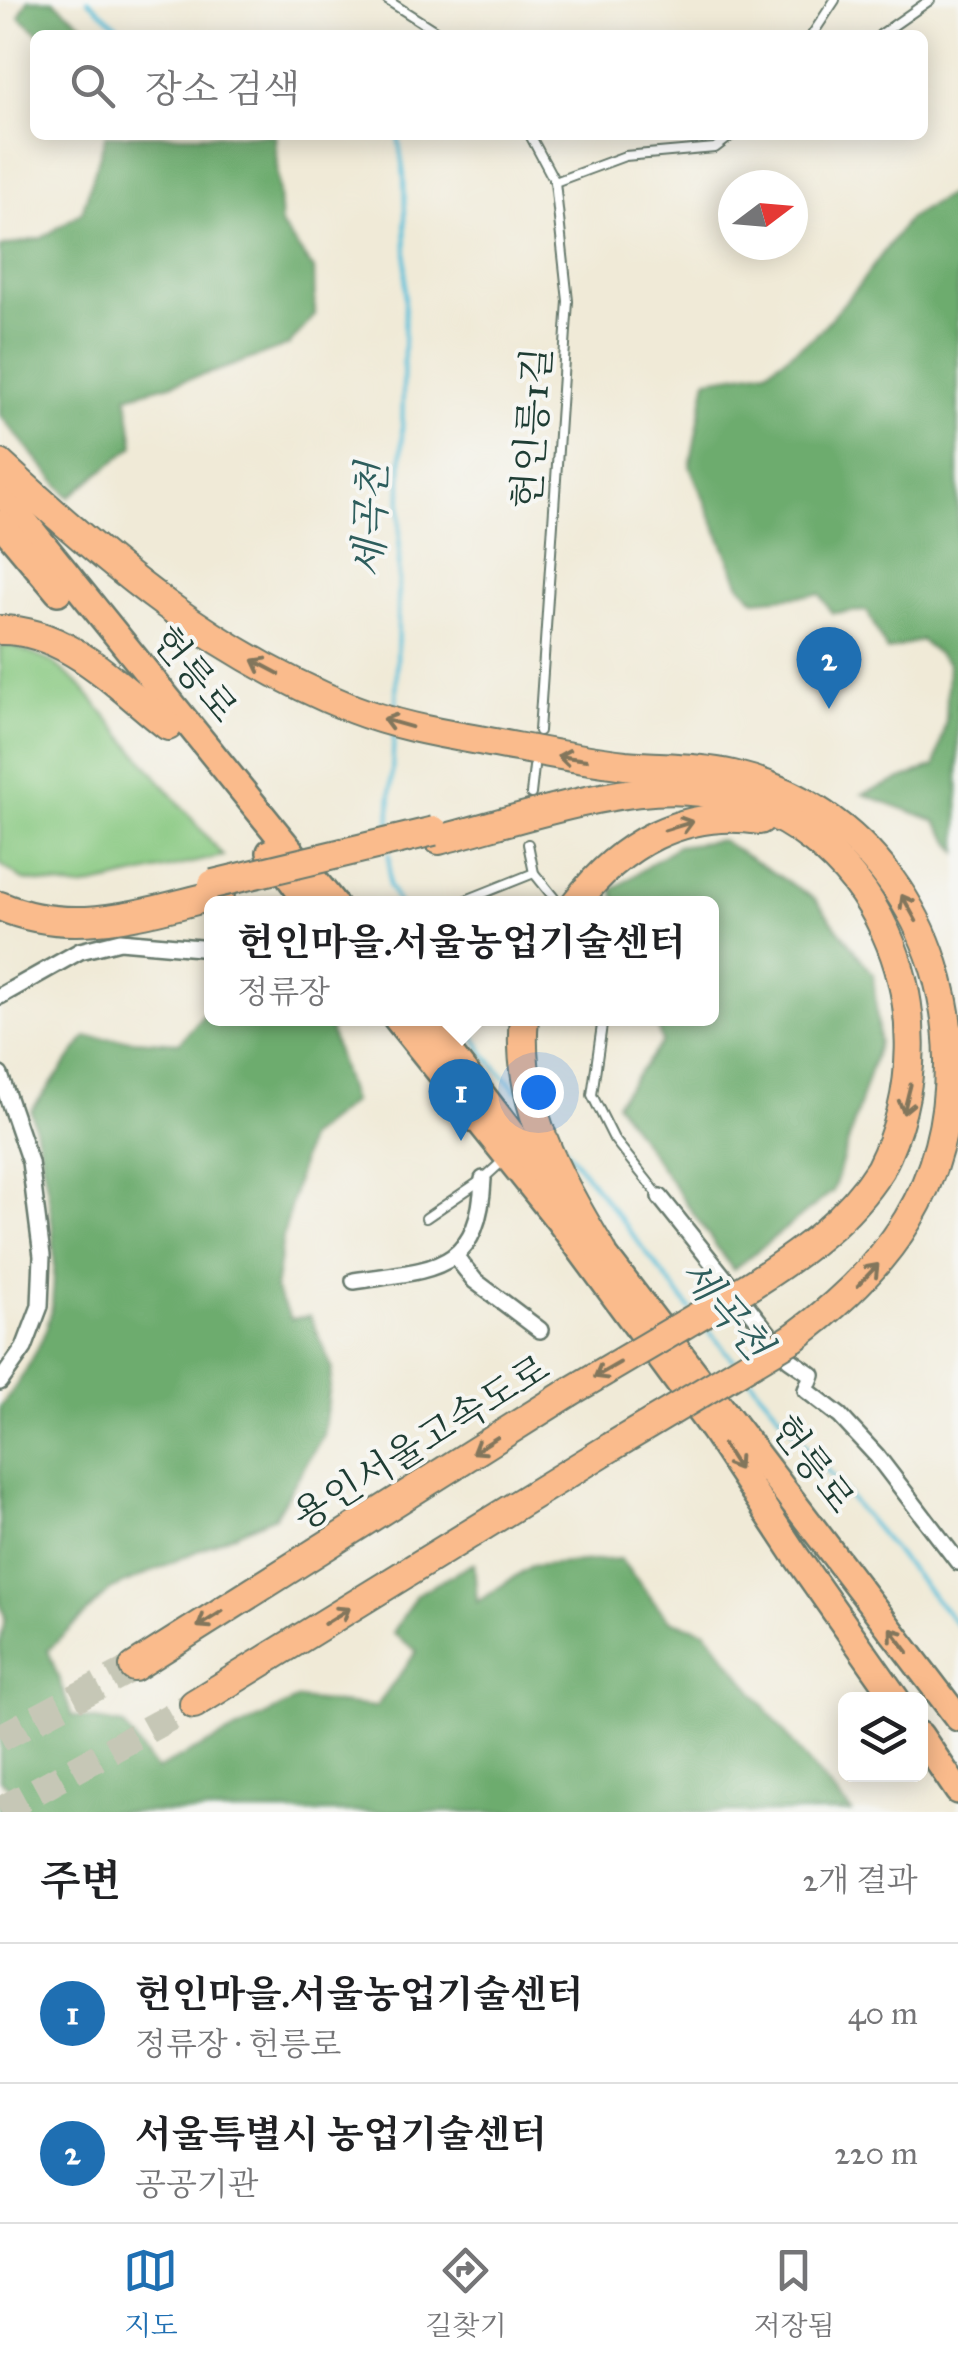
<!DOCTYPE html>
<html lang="ko">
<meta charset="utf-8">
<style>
body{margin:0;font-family:"IM FELL Great Primer","Noto Serif KR",serif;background:#f2f2f2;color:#202124}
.controls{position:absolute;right:30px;bottom:30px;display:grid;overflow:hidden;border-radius:15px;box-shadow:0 5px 25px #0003}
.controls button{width:90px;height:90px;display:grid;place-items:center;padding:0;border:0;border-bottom:2px solid #e0e0e0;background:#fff;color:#202124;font:50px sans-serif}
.compass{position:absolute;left:718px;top:170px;width:90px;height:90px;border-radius:50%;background:#fff;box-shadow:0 5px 25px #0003;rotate:74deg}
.you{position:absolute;left:538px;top:1092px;width:35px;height:35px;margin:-25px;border:8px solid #fff;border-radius:50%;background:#1a73e8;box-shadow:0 0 0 15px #1a73e833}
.badge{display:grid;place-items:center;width:65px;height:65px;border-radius:50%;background:#1f6fb2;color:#fff;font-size:32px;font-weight:700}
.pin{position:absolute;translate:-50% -82px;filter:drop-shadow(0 2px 5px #0008)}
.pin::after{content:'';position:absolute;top:52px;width:35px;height:30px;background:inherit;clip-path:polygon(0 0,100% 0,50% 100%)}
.popup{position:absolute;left:204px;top:896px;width:515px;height:130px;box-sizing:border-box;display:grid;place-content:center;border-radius:15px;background:#fff;filter:drop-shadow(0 2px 8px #0005);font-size:32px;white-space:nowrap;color:#757577}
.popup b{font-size:38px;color:#202124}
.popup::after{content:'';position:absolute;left:50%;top:100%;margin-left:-20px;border:20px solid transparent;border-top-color:#fff}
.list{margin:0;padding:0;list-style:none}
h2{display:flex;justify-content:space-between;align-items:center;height:130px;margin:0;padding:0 40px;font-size:42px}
h2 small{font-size:32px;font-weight:400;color:#757577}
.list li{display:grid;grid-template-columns:65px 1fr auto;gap:30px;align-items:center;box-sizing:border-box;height:140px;padding:0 40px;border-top:2px solid #e0e0e0}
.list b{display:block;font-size:38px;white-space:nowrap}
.list p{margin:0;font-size:32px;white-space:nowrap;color:#757577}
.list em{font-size:32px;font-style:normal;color:#757577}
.icon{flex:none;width:55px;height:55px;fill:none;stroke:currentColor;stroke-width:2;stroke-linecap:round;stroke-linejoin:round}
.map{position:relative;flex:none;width:958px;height:1812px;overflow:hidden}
.search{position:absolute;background:#fff;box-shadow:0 5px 25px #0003;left:30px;right:30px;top:30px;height:110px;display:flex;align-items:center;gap:25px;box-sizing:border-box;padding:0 35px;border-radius:15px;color:#757577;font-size:38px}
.sheet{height:410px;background:#fff}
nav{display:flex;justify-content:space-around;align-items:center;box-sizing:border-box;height:140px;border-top:2px solid #e0e0e0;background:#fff;font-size:28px;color:#757577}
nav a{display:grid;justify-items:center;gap:5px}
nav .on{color:#1f6fb2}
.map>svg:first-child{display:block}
.green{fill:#87c880;stroke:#53825a;stroke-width:2.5}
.forest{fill:#6dac6e;stroke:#467451;stroke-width:2.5}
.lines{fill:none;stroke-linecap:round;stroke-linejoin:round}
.stream{stroke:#5bc0d9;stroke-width:4}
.highway-tunnel{stroke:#c6c7b6;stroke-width:28;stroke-dasharray:28 14;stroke-linecap:butt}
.lane-casing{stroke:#687a6d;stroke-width:12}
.street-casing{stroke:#687a6d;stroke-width:20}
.primary-casing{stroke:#687a6d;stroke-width:30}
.highway-casing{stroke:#687a6d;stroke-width:32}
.lane{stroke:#fff;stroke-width:8}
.street{stroke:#fff;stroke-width:15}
.primary{stroke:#fabb8c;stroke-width:25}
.highway{stroke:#fabb8c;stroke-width:28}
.highway-bridge-casing{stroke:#687a6d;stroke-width:32;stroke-linecap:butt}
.highway-bridge{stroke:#fabb8c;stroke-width:28}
.oneway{stroke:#82765c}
.labels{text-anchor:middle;stroke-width:8;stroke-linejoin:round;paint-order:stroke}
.street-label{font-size:38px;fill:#1f3d34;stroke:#f6f6f2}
.water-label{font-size:40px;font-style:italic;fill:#2e5e5d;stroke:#f6f6f2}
</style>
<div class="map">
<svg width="958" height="1812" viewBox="0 0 958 1812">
<rect width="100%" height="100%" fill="#f6f6f2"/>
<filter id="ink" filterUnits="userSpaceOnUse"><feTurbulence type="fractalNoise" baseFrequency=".01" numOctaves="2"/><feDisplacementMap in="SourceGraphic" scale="20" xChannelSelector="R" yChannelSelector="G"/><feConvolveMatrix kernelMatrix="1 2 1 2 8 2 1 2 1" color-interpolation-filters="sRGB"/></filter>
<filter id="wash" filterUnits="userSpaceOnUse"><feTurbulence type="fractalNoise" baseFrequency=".0048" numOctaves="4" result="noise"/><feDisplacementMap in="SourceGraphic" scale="40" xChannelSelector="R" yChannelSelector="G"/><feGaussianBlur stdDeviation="2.25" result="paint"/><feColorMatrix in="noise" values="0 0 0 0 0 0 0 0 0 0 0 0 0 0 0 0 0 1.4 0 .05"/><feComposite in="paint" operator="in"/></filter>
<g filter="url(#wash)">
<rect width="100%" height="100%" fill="#f0ead7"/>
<path class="green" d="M11,645L54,663L81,686L223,856L80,888L23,880L0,864V647Z"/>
<g class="forest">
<path d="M28,0H53L96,35H41L19,17Z"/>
<path d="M106,135H275L281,225L314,270L315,315L289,345L217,371L127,396L134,446L69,497L0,415V247L42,238L82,212Z"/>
<path d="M958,189V852L936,821L863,794L935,766L946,720L948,663L921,640L887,651L867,611L832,613L820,594L755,600L740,585L690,466L707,379L767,370L815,336L857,288L908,219Z"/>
<path d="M721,840L815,899L873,974L879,1041L833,1191L733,1270L616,1103L662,1042L655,1019L711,1018V904L617,903L613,890L677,846Z"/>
<path d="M211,1006V1018L327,1019L352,1102L307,1138L283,1237L275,1289L291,1319L310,1316L332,1368L323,1435L275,1516L110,1590L48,1650L72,1716L123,1725L156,1770L298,1699L376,1707L417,1651L393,1633L416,1595L474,1563L477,1602L531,1566L620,1559L669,1620L706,1631L810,1765L852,1812H0V1800L12,1789L0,1780V1646L5,1617L0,1602V1407C20,1383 49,1336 52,1304C60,1237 46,1175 31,1111L86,1037L179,1043Z"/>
</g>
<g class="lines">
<g class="stream">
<path d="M88,0L128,35"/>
<path d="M396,710L406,254L404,176L398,135"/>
<path d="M389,829L394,734"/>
<path d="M389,854V886L399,904"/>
<path d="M464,1018L485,1055L517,1091"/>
<path d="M556,1136L691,1310"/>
<path d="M704,1325L733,1360"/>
<path d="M749,1378L958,1626"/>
</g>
</g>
</g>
<g filter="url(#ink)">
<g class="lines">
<g class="highway-tunnel">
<path d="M0,1738L134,1667"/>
<path d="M0,1811L194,1704"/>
</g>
<defs>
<g id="lane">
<path d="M387,0L442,35"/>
<path d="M812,35L835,0"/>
<path d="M880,35L930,0"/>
<path d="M530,135L555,182L568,301L539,731"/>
<path d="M555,182L625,156L715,148L732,135"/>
<path d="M531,794L534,767"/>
<path d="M528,844L534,873L559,904"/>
<path d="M456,904L534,873"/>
<path d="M603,1018L592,1095L614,1139L660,1197"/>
<path d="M426,1218L483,1179L504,1160"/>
</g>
<g id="street">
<path d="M0,996L80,951L120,941L211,949"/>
<path d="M0,1075L30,1162L42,1256L40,1306L24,1348L0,1382"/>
<path d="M660,1197L789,1359L812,1375L806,1390L840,1416L877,1456L958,1562"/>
<path d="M456,1257L475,1281L540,1330"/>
<path d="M354,1281C431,1269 479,1274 483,1179"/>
</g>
<g id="primary">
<path d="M0,491L334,904"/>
<path d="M0,523L58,592"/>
<path d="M270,852L309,904"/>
<path d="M396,1018L559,1221L713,1430L796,1556L897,1700"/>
<path d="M423,1018L564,1201"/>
<path d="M591,1237L958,1718"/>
<path d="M920,1735L958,1791"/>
</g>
<g id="highway">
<path d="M0,464C109,565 213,653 353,709C392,724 432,732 473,739C524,748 574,759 625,765C661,768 699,767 733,775C867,807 948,928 949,1061C950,1186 890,1267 793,1338"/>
<path d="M0,630C67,629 118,687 168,726"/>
<path d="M439,840C513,821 626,781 700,792C877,817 958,1015 880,1169C848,1220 801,1253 751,1285"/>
<path d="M575,904C620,844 684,808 760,820"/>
<path d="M0,906C73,938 147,912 220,894"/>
<path d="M524,1018C515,1103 559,1181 602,1251"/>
<path d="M134,1667L568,1393"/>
<path d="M194,1704L611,1447"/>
</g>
</defs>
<use href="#lane" class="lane-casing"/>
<use href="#street" class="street-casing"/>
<use href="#primary" class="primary-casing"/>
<use href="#highway" class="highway-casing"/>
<use href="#lane" class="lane"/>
<use href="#street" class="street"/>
<use href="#primary" class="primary"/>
<use href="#highway" class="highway"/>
<defs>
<g id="highway-bridge">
<path d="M213,884L434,831"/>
<path d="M568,1393L751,1285"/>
<path d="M611,1447L793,1338"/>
</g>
</defs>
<use href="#highway-bridge" class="highway-bridge-casing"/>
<use href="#highway-bridge" class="highway-bridge"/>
</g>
<defs><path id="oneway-shaft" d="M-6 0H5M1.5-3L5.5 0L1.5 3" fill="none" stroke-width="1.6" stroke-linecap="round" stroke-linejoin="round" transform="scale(2.5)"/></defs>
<g class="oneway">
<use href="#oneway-shaft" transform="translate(266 667) rotate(-152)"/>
<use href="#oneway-shaft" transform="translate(397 723) rotate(-164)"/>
<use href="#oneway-shaft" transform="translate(572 758) rotate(-172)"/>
<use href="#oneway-shaft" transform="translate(679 826) rotate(-17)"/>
<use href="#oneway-shaft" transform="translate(909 908) rotate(-119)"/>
<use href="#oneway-shaft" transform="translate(907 1099) rotate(104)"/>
<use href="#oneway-shaft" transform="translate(868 1275) rotate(-47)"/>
<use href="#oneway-shaft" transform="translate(607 1370) rotate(150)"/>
<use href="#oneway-shaft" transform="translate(485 1445) rotate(148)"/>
<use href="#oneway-shaft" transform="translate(731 1457) rotate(57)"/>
<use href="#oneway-shaft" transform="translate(337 1616) rotate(-32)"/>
<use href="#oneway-shaft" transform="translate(210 1619) rotate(148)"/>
<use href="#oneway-shaft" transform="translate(899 1640) rotate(-127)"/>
</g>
</g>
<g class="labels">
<g class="street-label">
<text transform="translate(532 428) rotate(-86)" y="13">헌인릉1길</text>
<text transform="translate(195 674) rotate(51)" y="13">헌릉로</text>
<text transform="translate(421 1442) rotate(-32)" y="13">용인서울고속도로</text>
<text transform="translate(813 1464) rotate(53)" y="13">헌릉로</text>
</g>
<g class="water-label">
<text transform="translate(370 520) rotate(-88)" y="14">세곡천</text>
<text transform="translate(726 1309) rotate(50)" y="14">세곡천</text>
</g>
</g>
</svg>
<div class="controls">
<button><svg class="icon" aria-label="layers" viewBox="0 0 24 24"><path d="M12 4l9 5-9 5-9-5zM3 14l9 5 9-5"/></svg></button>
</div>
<svg class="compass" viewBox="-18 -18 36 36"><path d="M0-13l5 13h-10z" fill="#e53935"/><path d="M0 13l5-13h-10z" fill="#757577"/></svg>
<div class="you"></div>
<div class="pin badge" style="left:461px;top:1141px">1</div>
<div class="popup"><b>헌인마을.서울농업기술센터</b>정류장</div>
<div class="pin badge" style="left:829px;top:709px">2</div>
<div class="search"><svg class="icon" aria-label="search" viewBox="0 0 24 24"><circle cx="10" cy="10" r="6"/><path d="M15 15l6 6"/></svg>장소 검색</div>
</div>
<section class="sheet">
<h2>주변<small>2개 결과</small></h2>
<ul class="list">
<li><span class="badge">1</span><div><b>헌인마을.서울농업기술센터</b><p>정류장 · 헌릉로</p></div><em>40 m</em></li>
<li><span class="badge">2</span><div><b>서울특별시 농업기술센터</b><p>공공기관</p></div><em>220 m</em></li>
</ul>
</section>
<nav>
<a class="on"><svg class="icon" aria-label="map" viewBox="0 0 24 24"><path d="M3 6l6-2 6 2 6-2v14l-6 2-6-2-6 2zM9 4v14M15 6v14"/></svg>지도</a>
<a><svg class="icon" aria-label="directions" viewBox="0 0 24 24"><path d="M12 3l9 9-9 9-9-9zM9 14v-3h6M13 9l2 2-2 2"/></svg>길찾기</a>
<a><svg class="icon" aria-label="saved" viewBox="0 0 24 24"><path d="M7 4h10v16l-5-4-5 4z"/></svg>저장됨</a>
</nav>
